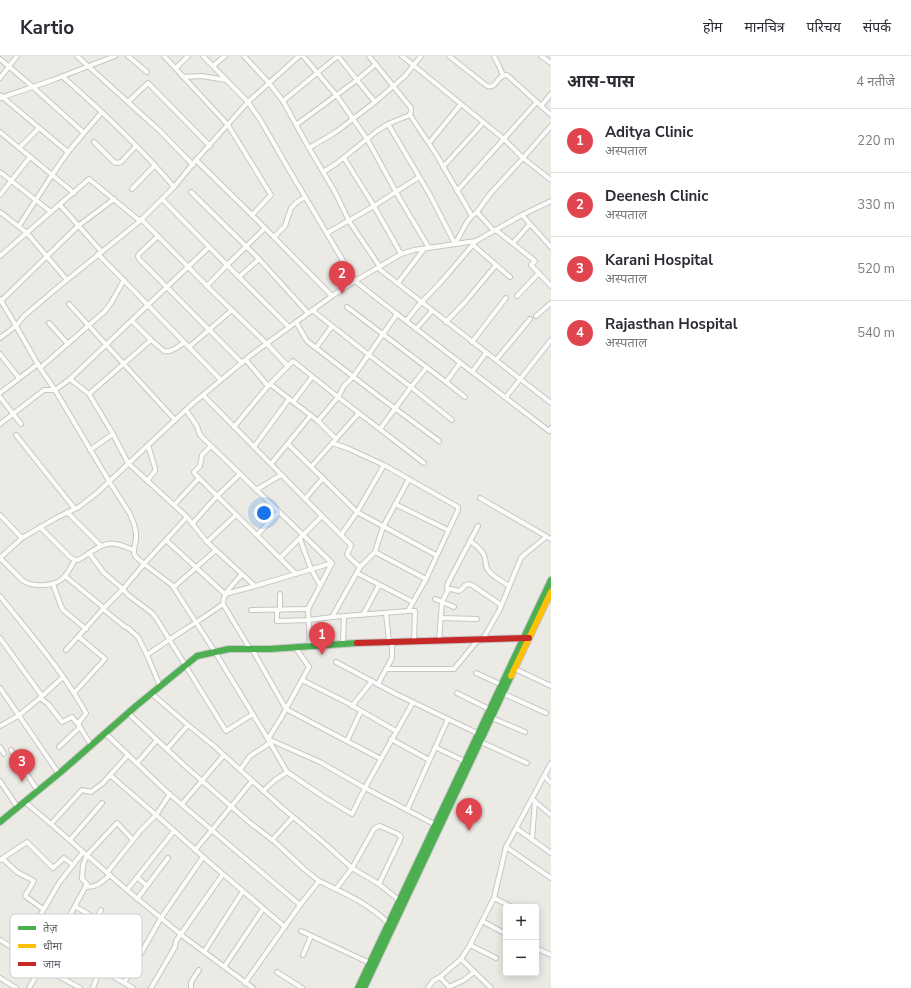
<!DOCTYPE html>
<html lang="hi">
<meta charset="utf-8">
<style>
body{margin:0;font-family:"Nunito Sans","Noto Sans Devanagari",sans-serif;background:#f7f7f7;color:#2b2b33}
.controls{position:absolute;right:12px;bottom:12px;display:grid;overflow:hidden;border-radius:4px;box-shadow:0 2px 10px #0003}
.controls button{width:36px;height:36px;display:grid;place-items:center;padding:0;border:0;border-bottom:1px solid #e1e1e2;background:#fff;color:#2b2b33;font:20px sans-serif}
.you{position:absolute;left:264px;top:457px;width:14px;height:14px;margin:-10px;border:3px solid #fff;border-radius:50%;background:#1a73e8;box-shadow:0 0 0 6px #1a73e833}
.badge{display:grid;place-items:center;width:26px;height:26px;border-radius:50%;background:#d93025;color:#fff;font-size:13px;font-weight:700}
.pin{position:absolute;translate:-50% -33px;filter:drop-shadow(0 1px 2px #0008)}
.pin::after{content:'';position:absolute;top:21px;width:14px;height:12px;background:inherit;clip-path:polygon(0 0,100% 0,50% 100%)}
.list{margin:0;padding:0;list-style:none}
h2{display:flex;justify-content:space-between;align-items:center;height:52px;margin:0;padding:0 16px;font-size:17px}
h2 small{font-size:13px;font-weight:400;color:#7c7c81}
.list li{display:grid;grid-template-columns:26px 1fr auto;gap:12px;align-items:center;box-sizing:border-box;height:64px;padding:0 16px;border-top:1px solid #e1e1e2}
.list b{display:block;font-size:15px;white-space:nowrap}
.list p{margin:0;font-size:13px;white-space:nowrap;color:#7c7c81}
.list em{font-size:13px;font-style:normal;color:#7c7c81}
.map{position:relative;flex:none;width:551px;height:932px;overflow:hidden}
header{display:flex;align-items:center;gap:24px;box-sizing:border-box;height:56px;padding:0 20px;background:#fff;border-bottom:1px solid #e1e1e2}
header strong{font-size:19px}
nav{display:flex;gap:22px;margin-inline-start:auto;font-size:14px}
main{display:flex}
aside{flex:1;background:#fff}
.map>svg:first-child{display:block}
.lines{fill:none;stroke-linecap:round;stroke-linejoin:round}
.street-casing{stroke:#c7c6c6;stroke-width:6}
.fast-casing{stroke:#c7c7c7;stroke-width:8}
.slow-casing{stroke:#c7c7c7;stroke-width:8}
.jam-casing{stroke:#c7c7c7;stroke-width:8}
.street{stroke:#fcfcfb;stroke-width:4}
.fast{stroke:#4caf50;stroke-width:6}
.slow{stroke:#ffc107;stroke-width:6}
.jam{stroke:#c62828;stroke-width:6}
.rail{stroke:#e2e3e2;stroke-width:1.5;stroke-dasharray:1 5;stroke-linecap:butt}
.key{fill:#fff;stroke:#ceced0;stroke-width:1}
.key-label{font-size:11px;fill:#5a5d64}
</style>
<header>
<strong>Kartio</strong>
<nav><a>होम</a><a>मानचित्र</a><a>परिचय</a><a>संपर्क</a></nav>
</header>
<main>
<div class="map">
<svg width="551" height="932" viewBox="0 0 551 932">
<rect width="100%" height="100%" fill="#ebeae4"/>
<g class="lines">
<defs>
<g id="street">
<path d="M77,0L160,75L193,109"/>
<path d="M128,0L147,16"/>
<path d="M164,0L228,69L271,139L252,159"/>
<path d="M244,0L269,27L283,45L309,92L335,136L349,165L380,211"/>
<path d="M299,0L248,46L261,65L288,112L355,225L397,258"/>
<path d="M303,0L337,40L367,83L400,143L429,192"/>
<path d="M338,0L357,24L376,8"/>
<path d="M369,0L411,52V55L410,59L436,98L472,160L467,166L455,188L430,139L388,68"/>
<path d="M402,0L504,83L523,102L551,70"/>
<path d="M449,0L487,30C498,33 496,19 507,19L551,59"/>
<path d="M494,0L498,8L503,19"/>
<path d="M541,0L551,7"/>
<path d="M0,3L33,31L84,77L102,56"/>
<path d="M213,10L225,0"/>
<path d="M176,12L188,0"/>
<path d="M62,20C102,55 140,91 174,131"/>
<path d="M183,21L202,20L226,24"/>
<path d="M0,22L17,0"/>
<path d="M0,39L68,96L84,77"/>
<path d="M0,42L53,24L115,0"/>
<path d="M283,45L338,0"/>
<path d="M128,46L148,27L210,90"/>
<path d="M541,50L551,38"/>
<path d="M296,69L357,24L375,46"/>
<path d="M0,76L74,137"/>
<path d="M94,86L114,106L117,107L121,106L136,90"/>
<path d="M429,87L461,48"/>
<path d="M19,92L39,72"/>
<path d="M309,92L336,76L375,46L405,20L421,0"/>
<path d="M344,102L374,150L401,198"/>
<path d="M196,104L248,46L203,0"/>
<path d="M443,111L483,67"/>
<path d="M0,116L51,156"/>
<path d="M323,116L337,107L377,75L388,68L410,59"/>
<path d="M132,133L155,109"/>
<path d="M457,135L536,47"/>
<path d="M191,136L259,203L308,257"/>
<path d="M0,139L30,101"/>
<path d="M162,143L227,209L207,230"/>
<path d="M60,149L101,195"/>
<path d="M0,156L27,177L67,224"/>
<path d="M477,156L494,175"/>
<path d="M522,159L551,191"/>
<path d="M472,160L477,156L490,138L523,102L551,124"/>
<path d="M141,163L212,235L267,288L288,310L293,305L338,341L424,407"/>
<path d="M19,170L52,119L68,96"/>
<path d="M265,172L227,209L289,271"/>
<path d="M496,174L535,205L531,209L551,230"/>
<path d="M327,177L374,150L419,121"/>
<path d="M158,180L139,198L138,200L139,203L242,307"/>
<path d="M274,181L285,170L291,152L297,146L305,141"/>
<path d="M513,187L530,168"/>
<path d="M473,189L510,221"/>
<path d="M98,198L221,324"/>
<path d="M0,200L89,123L140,165"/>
<path d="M378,212L551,347"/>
<path d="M239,221L259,203"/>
<path d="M398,227L424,193"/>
<path d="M517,240L539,217"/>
<path d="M0,243L16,270L40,312L55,334L109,425L130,458L134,468L136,477V483L134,494V497L136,501L144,508L172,529L215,596L268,683L320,706L365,732L381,703L413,646"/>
<path d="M1,245L78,170L114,143"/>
<path d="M69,248L175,364"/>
<path d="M347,251L446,326L465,341"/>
<path d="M312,254L369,299L411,331L427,311"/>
<path d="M536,260L551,247"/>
<path d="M132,265L151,284L164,295C172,297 178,290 184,287"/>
<path d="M406,265L417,251L441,226L476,185"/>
<path d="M296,266L307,285L377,339L439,385"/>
<path d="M446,266L466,245L496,209"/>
<path d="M49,267L68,288"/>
<path d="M416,273L432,255"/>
<path d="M0,282L16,270L24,260L57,232L140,165L174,131L196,104L252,159L332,240"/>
<path d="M472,286L506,242"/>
<path d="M189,291L232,254"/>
<path d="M316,292L332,270"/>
<path d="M0,298L19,322"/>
<path d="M246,304L268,330L270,328L318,365"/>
<path d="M496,304L530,263"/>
<path d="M40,312L104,256L111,247L124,224"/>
<path d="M472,316L486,297"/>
<path d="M70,323L209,191"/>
<path d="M446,326L460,307"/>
<path d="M270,328L288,310"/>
<path d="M0,337L38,308"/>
<path d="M89,338L151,284"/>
<path d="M203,339L322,460L350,488L351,490L347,498L348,500L360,511"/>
<path d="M0,341L21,368"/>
<path d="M506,341L551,284"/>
<path d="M293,346L312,321"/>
<path d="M186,354L197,370L200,379L203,382L332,507"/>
<path d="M0,368L44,334H55L70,323L89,338L113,378L128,407L187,461L144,508L123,533L103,553L66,594"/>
<path d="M234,371L268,330"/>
<path d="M380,373L411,331L452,364"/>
<path d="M16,379L75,453"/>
<path d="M336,383L318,365L338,341L344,330L353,321L397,258L549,375L551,372"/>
<path d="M332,387L347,392L384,409L458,451V454L426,523L408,555H415L414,585"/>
<path d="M288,388L357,456L341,479"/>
<path d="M211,390L202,399L200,410L194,416L195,418L296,518"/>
<path d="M254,391L289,343"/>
<path d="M90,394L113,378"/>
<path d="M271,408L311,359"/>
<path d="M384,409L357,456L436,499"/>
<path d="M311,411L359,357"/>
<path d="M147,425L155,415V412L148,389"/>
<path d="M256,434L281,419"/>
<path d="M480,442L551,483"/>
<path d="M305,443L323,422"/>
<path d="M395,448L448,474"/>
<path d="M174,449L199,422"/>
<path d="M67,456L101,490"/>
<path d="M0,459L22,482"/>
<path d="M187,461L207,486L255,530L332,507L308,553L310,590"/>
<path d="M192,468L217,440L240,418"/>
<path d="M40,471L70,501L75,504H78C90,498 102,485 116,488C122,489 128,492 134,494"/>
<path d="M257,479L279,456"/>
<path d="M300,483L311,513L320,529"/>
<path d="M166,484L225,538L255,530"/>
<path d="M470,485C476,489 483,494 485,502C486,506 485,510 488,514C493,521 502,525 509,530"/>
<path d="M207,486L236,459"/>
<path d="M375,496L426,523"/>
<path d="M89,497L104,517L123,533L128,539L152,557L156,562L226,675L253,658"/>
<path d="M0,502L22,482L56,462L79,451L98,436L191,349L251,299L332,240L355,225L401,198L414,194L476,185L522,159L551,145"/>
<path d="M0,502L22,524C31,531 53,531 62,523C68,518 71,510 75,504"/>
<path d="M280,502L322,460"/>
<path d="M357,517L413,546"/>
<path d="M242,518C235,527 223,536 223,548L250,593"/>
<path d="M65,520L104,552"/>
<path d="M53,528L61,550L63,554L86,573"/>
<path d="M174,531L216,494"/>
<path d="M448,534L447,530L448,527L478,470"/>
<path d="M0,540C30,578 62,614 86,657L78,668L91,689"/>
<path d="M435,543L454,551"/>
<path d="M103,553L124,570L128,572L138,581L147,599C172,581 198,566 223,548"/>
<path d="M251,554L308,553"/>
<path d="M277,554V565L309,564L332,561"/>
<path d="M280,554V538"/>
<path d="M408,555L332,561L360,511L375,496L383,471L409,423"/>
<path d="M386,557L389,586"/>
<path d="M363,559L379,529"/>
<path d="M441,562L477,563"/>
<path d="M0,582L42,640"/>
<path d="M483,583L499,555L521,502L525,498L546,481"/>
<path d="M439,585L442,546L448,534L451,533L459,535C464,533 464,526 472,529L501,549"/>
<path d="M343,588L344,560"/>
<path d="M295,591L309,611L281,662L268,683L287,716L324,741L352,758L365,732L436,769"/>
<path d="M252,593L286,653L381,703"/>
<path d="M147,599L160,630"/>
<path d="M336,606L396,638L479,678"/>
<path d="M386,613H454L478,584"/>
<path d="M515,613L551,630"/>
<path d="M476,617L502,629"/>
<path d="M302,624L346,646L396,675"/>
<path d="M378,628L392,602V586"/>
<path d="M0,632L59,718"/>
<path d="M74,637L105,603L79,581"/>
<path d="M151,637L188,669L214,690L280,750L323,786L352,812L379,828L400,845"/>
<path d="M457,637L491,654"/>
<path d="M504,638L546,657"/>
<path d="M40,642L63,621"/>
<path d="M352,650L372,625"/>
<path d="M128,657L185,710L249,766L275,786L304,813L319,825"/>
<path d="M492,662L525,676"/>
<path d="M0,670L18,660L40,642L48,648L62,666L72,661L78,668"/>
<path d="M105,677L167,736L300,849L319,825C344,837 370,848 389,868"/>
<path d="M391,683L429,704"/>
<path d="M347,685L361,655"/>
<path d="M481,686L527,707"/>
<path d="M0,691L4,698"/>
<path d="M59,691L80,671"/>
<path d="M435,691L466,706"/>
<path d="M167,693L188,669"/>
<path d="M11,694L38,735"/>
<path d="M137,707L157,684"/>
<path d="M240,714L250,700L270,687"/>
<path d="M110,719L163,765L210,807L285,871"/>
<path d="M544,720L551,727"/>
<path d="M0,725L18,752"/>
<path d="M263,735L275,724L287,716"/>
<path d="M533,744L551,759"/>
<path d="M25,746L51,768L127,834L184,881L253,932"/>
<path d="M182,748L224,699"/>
<path d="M407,754L448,663"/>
<path d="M51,768L82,734L91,736L103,727L128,699"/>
<path d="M516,772L551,797"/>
<path d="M532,783L535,745"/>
<path d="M70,784L102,747"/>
<path d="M272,784L293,761"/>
<path d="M506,791L551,822"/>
<path d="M195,794L212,774L252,725"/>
<path d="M3,803L17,816L34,825L25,840L43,853"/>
<path d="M0,804L27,786L53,812L64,802L73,809"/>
<path d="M107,817L141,774L156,759L170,738"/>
<path d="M137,821L147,830"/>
<path d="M85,831C96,832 102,826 110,819"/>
<path d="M336,833L352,812L374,773L377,771L380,770L398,778L401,781L400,784L379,828"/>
<path d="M127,834L174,775"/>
<path d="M494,842L512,851"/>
<path d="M137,843L168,802"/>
<path d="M76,851L97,863"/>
<path d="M71,858L82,866L92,872L102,874L116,887"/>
<path d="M482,865L506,878"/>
<path d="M301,875L370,907"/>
<path d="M0,884L55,918L80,932"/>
<path d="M470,889L496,902"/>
<path d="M536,892L551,899"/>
<path d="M19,896L59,827L83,796"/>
<path d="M76,896L100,913L133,932"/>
<path d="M204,896L243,835"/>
<path d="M303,899L311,880"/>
<path d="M461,903L491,932"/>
<path d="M224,911L263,853"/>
<path d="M277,916L302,932"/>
<path d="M60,921L92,872L101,854"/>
<path d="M440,921L450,932"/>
<path d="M0,922L16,932"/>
<path d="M124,927L161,862L203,801"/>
<path d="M245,927L300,849"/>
<path d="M449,931L464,924L474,916"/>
<path d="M29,932L42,910L87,828L82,823L83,809L87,799L117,767L133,784"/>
<path d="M93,932L100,913L106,902L129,865"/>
<path d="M151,932L175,891L176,885L223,818"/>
<path d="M191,932V926L199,914"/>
<path d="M428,932L433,925L440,921L461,903L470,889L494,842L506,791L551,707"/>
</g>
<g id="fast">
<path d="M0,766L62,715L136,650L197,600L229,593H270L357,587"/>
<path d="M358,932L551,524"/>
<path d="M364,932L511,620"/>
</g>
<path id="slow" d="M511,620L551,536"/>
<path id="jam" d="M357,587L529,582"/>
</defs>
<use href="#street" class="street-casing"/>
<use href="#fast" class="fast-casing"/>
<use href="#slow" class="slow-casing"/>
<use href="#jam" class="jam-casing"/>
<use href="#street" class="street"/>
<use href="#fast" class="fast"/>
<use href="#slow" class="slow"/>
<use href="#jam" class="jam"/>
<path class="rail" d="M422,932L551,681"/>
</g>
<rect x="10" y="858" width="132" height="64" rx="6" class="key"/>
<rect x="18" y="870" width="18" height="4" fill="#4caf50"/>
<rect x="18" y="888" width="18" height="4" fill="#ffc107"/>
<rect x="18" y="906" width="18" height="4" fill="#c62828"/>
<g class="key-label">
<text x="43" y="876">तेज़</text>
<text x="43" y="894">धीमा</text>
<text x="43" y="912">जाम</text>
</g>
</svg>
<div class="controls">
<button>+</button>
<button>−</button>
</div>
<div class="you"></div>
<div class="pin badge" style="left:322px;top:599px;background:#e0444e">1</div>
<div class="pin badge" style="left:342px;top:238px;background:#e0444e">2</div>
<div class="pin badge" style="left:22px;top:726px;background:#e0444e">3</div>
<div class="pin badge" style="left:469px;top:775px;background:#e0444e">4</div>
</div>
<aside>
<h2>आस-पास<small>4 नतीजे</small></h2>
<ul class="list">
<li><span class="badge" style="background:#e0444e">1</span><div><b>Aditya Clinic</b><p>अस्पताल</p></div><em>220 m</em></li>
<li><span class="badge" style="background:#e0444e">2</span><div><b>Deenesh Clinic</b><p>अस्पताल</p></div><em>330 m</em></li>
<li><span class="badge" style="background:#e0444e">3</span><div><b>Karani Hospital</b><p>अस्पताल</p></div><em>520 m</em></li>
<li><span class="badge" style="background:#e0444e">4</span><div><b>Rajasthan Hospital</b><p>अस्पताल</p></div><em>540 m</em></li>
</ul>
</aside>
</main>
